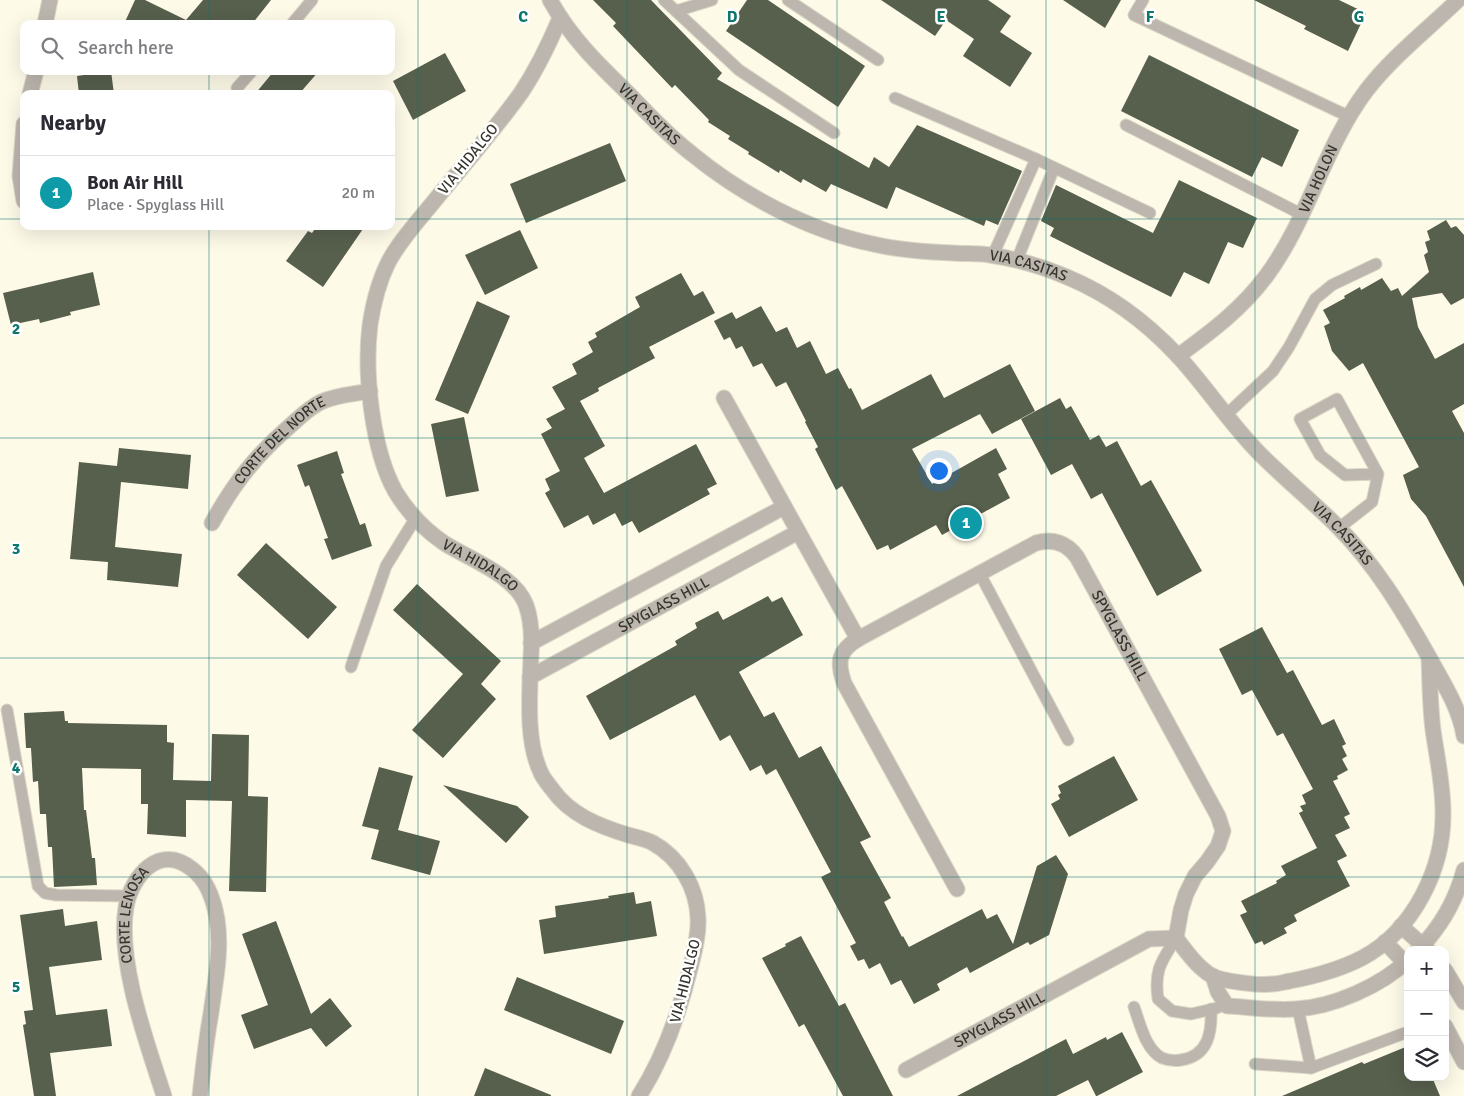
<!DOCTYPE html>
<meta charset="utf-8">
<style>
body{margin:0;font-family:Signika,sans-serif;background:#f7f7f7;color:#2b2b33}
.controls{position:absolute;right:15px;bottom:15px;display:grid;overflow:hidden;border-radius:10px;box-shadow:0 5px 20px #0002}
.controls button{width:45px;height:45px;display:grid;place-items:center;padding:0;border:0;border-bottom:1px solid #e1e1e2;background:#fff;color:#2b2b33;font:25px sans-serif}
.you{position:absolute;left:938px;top:470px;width:18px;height:18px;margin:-12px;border:4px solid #fff;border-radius:50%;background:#1a73e8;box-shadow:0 0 0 8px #1a73e833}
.badge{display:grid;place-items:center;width:32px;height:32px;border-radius:50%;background:#d93025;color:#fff;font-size:16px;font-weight:700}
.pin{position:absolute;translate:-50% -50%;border:2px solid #fff;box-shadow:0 1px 5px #0006}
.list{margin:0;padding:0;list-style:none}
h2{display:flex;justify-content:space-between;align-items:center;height:65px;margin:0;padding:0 20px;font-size:21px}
h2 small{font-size:16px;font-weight:400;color:#7c7c81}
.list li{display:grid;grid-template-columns:32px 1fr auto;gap:15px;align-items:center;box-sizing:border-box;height:75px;padding:0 20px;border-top:1px solid #e1e1e2}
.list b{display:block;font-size:19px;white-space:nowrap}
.list p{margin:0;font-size:16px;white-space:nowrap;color:#7c7c81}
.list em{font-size:16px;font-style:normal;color:#7c7c81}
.icon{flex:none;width:28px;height:28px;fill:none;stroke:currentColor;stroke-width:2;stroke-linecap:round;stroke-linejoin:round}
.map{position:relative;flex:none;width:1464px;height:1096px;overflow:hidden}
.search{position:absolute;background:#fff;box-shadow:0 5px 20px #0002;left:20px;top:20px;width:375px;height:55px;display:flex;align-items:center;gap:12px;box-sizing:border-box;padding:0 18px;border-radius:10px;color:#7c7c81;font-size:19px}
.panel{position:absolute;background:#fff;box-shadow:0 5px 20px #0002;left:20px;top:90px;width:375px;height:140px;border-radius:10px}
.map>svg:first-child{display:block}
.building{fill:#575f4d}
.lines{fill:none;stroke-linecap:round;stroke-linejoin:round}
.lane-casing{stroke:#dad7c6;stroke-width:13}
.street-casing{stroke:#dad7c6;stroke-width:17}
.lane{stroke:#bdb6ae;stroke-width:11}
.street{stroke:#bdb6ae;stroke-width:15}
.grid{fill:none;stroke:#0f766e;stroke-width:1;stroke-opacity:0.55}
.labels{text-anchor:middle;stroke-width:5;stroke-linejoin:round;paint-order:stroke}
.street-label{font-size:15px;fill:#37352c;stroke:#fff}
.grid-label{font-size:16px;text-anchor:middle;font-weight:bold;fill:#0f766e;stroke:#fff;stroke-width:5;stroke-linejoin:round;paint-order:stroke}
</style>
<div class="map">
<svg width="1464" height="1096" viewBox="0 0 1464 1096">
<rect width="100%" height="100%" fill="#fefae8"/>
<g class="building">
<path d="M135,0H145L186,20L203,0H271L252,24H124Z"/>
<path d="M593,0H651L722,73L717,79L869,168L874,157L889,167L917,125L1022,171L998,225L986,220L984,226L896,187L887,209L831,184L826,192L803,179L801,183L780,170L779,173L748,154L749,152L728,139L730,136L708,122L709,120L675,85L672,88L613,26L616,23Z"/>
<path d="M747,0H768L865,66L838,107L726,31Z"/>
<path d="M881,0H988L1011,16L1000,32L1032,53L1010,87L963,56L974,39L946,20L935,36Z"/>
<path d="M1063,0H1121L1105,28Z"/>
<path d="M1254,0H1339L1366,13L1348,51L1304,29L1306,26Z"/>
<path d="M445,53L466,91L413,120L393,81Z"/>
<path d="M1149,55L1299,130L1282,167L1262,157L1252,177L1121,111Z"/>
<path d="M111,71L114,94H79L77,76Z"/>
<path d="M274,71H319L299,94H255Z"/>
<path d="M610,143L626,181L526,223L510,184Z"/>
<path d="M1179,180L1257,218L1243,248L1228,242L1209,284L1184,272L1171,297L1050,236L1054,228L1041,221L1056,185L1153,233Z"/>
<path d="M1446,220L1451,228L1456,226L1464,235V298L1451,305L1442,293L1412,298L1418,327L1435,359L1464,343V404L1452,411L1464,433V587L1426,516L1411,499L1403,475L1419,467L1363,363L1349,371L1332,351L1324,326L1330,323L1323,310L1345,298L1344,296L1360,287L1361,290L1382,278L1391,291L1398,288L1402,296L1429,272L1424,255L1428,252L1425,242L1430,240L1427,231Z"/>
<path d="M317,226H365L323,287L286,261L308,231L312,233Z"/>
<path d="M520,230L538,268L485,295L465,255Z"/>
<path d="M93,272L100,305L70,312L71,315L40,323L39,319L11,325L3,293Z"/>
<path d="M681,273L694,296L703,291L715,313L649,347L655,358L598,388L599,391L580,401L605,446L584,458L604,493L696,444L717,484L707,489L710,494L639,533L632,521L622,526L615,513L593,525L588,515L564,528L545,493L550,490L545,479L560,471L541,434L552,428L546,419L565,409L552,387L577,374L572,364L593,352L588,342L597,337L595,333L640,307L635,297Z"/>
<path d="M477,301L510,316L468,414L435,400Z"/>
<path d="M761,306L776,332L787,327L797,348L810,341L826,374L838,368L849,389L851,388L862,410L931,374L944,398L1010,364L1035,411L992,434L980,414L912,449L932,484L996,448L1007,469L998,474L1010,498L942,535L936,525L890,550L888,545L877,550L842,486L836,490L815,449L818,447L805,422L806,421L786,382L776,387L762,363L753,367L742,346L736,349L730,337L724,340L714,321L732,312L736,319Z"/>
<path d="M1060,398L1066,409L1071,406L1090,440L1099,435L1106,447L1117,441L1141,486L1151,480L1202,571L1157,596L1102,493L1091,499L1072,464L1051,475L1021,419Z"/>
<path d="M464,417L479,491L446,497L431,424Z"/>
<path d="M119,448L191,455L188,489L121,482L115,547L182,554L178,587L107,580L108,562L70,559L79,462L117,466Z"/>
<path d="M337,451L344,473L341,474L360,525L365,523L372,546L332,560L324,539L328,538L309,485L305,487L297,465Z"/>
<path d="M266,543L337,607L308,639L237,575Z"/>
<path d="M417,584L501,661L481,684L496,699L443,758L412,730L463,674L393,610Z"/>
<path d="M768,596L772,602L782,597L803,635L739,672L764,717L774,712L799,758L821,746L871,837L860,842L891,898L884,902L902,937L903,936L909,947L982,909L987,919L997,914L1013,944L1037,866L1056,855L1068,874L1049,935L1030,945L1028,942L970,973L967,967L937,984L940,990L914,1004L901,980L891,985L880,963L869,969L864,959L858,961L850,946L856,943L821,877L831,872L776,769L766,775L761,765L750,771L730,735L720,741L695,695L610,740L586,696L677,645L675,641L697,628L695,623L718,611L723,620Z"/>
<path d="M1262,627L1287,673L1293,670L1322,725L1334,719L1346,744L1342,746L1347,756L1342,759L1348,770L1337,776L1338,779L1333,781L1350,814L1344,817L1350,828L1335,835L1347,856L1337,861L1350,886L1294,915L1297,921L1284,928L1287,933L1264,945L1262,941L1255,944L1240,915L1247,912L1241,901L1277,883L1276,881L1286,875L1281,866L1317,848L1299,813L1303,811L1300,806L1306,804L1302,795L1313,789L1283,733L1277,736L1252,690L1242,695L1219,649Z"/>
<path d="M64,711L65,721H68V723L167,725V742L174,743L173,780L211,781L212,734L249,735L248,796L268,797L266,892L229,891L232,801L186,800V837L147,834L148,804H141V769L82,768L84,810H86L92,858H95L97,885L54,887L52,847H48L46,814H40L38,781L33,782L31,748H26L24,713Z"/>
<path d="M1114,756L1138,800L1069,837L1051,804L1060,799L1058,795L1061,793L1058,786Z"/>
<path d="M379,767L413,776L398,830L440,841L430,875L371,859L379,830L362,826Z"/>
<path d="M443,785L517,806L529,817L506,843Z"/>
<path d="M634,892L636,904L651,901L657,936L544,954L539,920L556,917L555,906L609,898L608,896Z"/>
<path d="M63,909L65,926L97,921L102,960L49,967L56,1015L107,1009L112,1046L50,1053L56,1096H34L23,1025L26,1024L24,1011L33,1010L20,915Z"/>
<path d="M276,921L311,1014L330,998L352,1026L326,1047L311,1028L254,1049L241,1015L268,1005L242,934Z"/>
<path d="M801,936L839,1006L845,1003L893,1096H843L804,1024L799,1027L762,958L786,946L785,944Z"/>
<path d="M517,977L624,1021L611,1054L504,1010Z"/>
<path d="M1122,1032L1143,1072L1097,1096H1096L1088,1080L1056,1096H957L1066,1039L1073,1054L1106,1037L1107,1040Z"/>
<path d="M1408,1046V1077H1432L1440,1096H1282L1362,1062L1364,1064Z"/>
<path d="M485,1068L551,1095V1096H474Z"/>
</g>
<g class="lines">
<defs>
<g id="lane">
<path d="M664,0L739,70L834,133"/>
<path d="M788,0L878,60"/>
<path d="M1143,0L1134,15L1350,117"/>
<path d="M676,11L712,0"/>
<path d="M292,24L312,0"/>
<path d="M237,88L252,71"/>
<path d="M895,98L1036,159L993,255"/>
<path d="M1126,125L1301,214"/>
<path d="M1036,159L1150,213"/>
<path d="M1017,260L1054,168"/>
<path d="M1226,415L1273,371L1289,347L1315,299L1332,285L1376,264"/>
<path d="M1339,528L1372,502L1378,474L1337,399L1300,419L1320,455L1345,475L1378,474"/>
<path d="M980,574L1068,740"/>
<path d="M351,667L386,566L415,519"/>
<path d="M7,710L38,886L45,893L56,895L129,896"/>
<path d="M1176,938C1161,962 1154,970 1158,999L1172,1011L1191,1014L1217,1008"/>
<path d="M1134,1007C1140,1023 1145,1049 1162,1058C1167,1060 1175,1061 1181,1060C1208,1056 1212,1033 1211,1009"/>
<path d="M1298,1009L1311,1068L1405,1033"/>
<path d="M1255,1064L1311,1068"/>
</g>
<g id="street">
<path id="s1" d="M550,0C570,37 599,65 629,94C649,115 669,136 692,154C742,195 809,231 873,244C899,250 926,252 953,253C965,254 978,253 990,255C1017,259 1041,266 1067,277C1108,294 1146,322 1177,355C1206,386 1230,424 1260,454C1285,479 1312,501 1337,526C1375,564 1403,611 1429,657C1443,683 1459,706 1464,736"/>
<path id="s2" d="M560,18C549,44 537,69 521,93C493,132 461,168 431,205C417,222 398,243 388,263C379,281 373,305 370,325C364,373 372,449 395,491C407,511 425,530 444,543C469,559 515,575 526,605C532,621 532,640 531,656C530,692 525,740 541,773C543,778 548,784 552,789C570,815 599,826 628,835C636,837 646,839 653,843C680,858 697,888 698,918C699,935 694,953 690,969C679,1014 664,1057 639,1096"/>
<path d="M45,24L50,0"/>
<path d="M30,94L36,71"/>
<path d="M24,124L20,176L24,201"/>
<path id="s3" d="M1178,356C1211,332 1243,308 1267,275C1309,218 1324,147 1366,91C1392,57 1427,30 1458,0"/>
<path d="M724,398L858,639"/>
<path id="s4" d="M212,523C234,483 256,455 291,425C300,417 310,407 321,402C336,395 354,394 370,391"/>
<path d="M531,643L784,507"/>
<path id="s5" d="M530,677L798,532"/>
<path id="s6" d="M957,889L844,683C837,662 838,651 858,639L1036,543C1053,538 1067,543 1077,557L1218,816L1223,831L1218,846L1207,862L1195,876L1186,894L1181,910L1176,938C1186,951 1197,967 1212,976C1222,981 1260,986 1272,984C1278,984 1284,982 1290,981C1316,976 1339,970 1362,958C1413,931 1444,869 1443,812C1443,784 1437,758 1433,730C1430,706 1430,682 1429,658"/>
<path d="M1401,926L1428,950"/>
<path d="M1385,942L1408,966"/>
<path d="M1418,950C1440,928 1456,900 1464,870"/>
<path d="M1445,970L1464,1002"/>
<path d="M1213,976L1218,992L1227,1006C1250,1007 1273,1011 1296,1009C1333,1007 1381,986 1408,960"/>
<path d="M1445,1026L1464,1062"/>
<path id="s7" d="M906,1070L1149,939L1176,938"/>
<path id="s8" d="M164,1096C147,1043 117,962 126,907C132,875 160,843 192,869C207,880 214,901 217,919C222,950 215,983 211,1013C206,1041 203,1068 200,1096"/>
</g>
</defs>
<use href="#lane" class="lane-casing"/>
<use href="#street" class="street-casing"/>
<use href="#lane" class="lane"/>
<use href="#street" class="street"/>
</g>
<path class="grid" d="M209,0V24M418,0V1096M627,0V1096M837,0V1096M1046,0V1096M1255,0V1096M209,71V94M0,219H24M391,219H1464M209,226V1096M0,438H1464M0,658H1464M0,877H1464"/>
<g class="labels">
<g class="street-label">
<text dy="5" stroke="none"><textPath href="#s1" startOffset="152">VIA CASITAS</textPath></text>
<text transform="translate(468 159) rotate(-51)" y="5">VIA HIDALGO</text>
<text dy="5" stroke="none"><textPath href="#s3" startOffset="230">VIA HOLON</textPath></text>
<text dy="5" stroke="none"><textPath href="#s1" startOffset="572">VIA CASITAS</textPath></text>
<text dy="5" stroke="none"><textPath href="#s4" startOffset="108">CORTE DEL NORTE</textPath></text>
<text dy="5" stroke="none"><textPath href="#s1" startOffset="992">VIA CASITAS</textPath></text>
<text dy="5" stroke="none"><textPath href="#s2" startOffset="650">VIA HIDALGO</textPath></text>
<text dy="5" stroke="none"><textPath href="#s5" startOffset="152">SPYGLASS HILL</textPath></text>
<text dy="5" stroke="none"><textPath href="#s6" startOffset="625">SPYGLASS HILL</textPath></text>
<text dy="5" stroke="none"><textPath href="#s8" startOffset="188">CORTE LENOSA</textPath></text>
<text transform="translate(685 981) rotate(-76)" y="5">VIA HIDALGO</text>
<text dy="5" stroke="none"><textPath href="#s7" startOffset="106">SPYGLASS HILL</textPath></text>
</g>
</g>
<g class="grid-label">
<text x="523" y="22">C</text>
<text x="732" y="22">D</text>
<text x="941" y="22">E</text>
<text x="1150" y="22">F</text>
<text x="1359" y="22">G</text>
<text x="16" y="334">2</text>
<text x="16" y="554">3</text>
<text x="16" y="773">4</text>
<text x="16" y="992">5</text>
</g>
</svg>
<div class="controls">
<button>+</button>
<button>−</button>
<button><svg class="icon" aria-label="layers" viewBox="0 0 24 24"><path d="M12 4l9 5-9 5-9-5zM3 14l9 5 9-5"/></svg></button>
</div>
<div class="you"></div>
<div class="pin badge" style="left:966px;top:523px;background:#0f9aa8">1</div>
<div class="search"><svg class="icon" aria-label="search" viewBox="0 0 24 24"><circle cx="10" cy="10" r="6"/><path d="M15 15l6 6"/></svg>Search here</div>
<section class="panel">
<h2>Nearby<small></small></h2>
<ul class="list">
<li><span class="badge" style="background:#0f9aa8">1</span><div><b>Bon Air Hill</b><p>Place · Spyglass Hill</p></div><em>20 m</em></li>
</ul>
</section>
</div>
